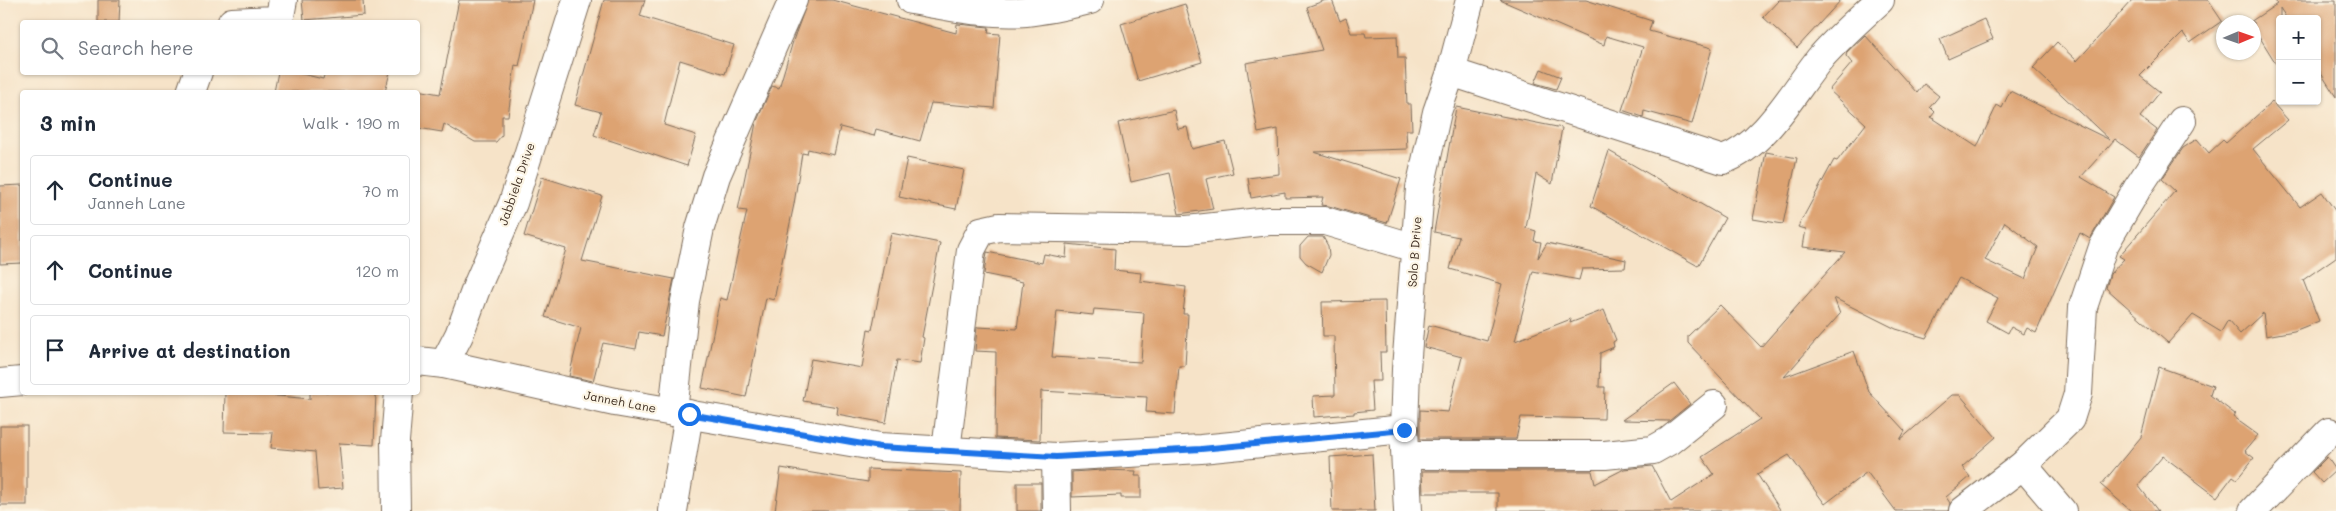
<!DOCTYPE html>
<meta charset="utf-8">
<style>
body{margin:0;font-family:Mali,sans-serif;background:#f2f2f3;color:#1f2937}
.controls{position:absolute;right:15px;top:15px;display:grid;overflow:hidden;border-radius:5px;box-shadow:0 1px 4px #0004}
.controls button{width:45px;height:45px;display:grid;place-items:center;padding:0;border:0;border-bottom:1px solid #e0e1e3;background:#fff;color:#1f2937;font:25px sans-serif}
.compass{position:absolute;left:2216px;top:15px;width:45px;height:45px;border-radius:50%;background:#fff;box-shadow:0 1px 4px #0004;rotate:88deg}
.stop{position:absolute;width:15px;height:15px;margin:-11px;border:4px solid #1a73e8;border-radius:50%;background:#fff}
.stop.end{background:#1a73e8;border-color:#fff;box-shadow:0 1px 5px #0008}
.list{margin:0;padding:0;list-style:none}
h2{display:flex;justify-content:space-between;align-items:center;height:65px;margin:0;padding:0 20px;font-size:21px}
h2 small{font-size:16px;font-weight:400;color:#747a83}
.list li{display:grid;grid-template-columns:32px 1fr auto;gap:15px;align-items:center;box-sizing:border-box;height:70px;margin:0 10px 10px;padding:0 10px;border:1px solid #e0e1e3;border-radius:5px}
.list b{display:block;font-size:19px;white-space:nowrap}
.list p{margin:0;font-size:16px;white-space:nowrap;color:#747a83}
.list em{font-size:16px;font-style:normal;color:#747a83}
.icon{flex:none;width:28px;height:28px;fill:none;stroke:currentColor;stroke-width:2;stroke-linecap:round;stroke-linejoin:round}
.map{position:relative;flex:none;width:2336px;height:511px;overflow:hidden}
.search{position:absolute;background:#fff;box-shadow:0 1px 4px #0004;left:20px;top:20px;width:400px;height:55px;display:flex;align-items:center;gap:12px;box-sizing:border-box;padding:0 18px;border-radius:5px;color:#747a83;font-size:19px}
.panel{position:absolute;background:#fff;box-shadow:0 1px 4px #0004;left:20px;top:90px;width:400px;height:305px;border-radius:5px}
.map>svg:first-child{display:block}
.building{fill:#dda372;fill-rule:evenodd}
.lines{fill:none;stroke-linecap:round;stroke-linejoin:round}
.street-casing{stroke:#7c6b5a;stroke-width:30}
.street{stroke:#fff;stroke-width:28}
.route{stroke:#1a73e8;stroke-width:6}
.labels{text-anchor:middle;stroke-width:4.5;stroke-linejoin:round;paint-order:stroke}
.street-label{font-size:12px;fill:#3b2a1e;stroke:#fcf5e5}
</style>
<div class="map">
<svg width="2336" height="511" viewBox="0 0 2336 511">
<rect width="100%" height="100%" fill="#fcf5e5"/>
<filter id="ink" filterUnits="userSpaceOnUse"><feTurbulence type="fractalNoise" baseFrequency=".02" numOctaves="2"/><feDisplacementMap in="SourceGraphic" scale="10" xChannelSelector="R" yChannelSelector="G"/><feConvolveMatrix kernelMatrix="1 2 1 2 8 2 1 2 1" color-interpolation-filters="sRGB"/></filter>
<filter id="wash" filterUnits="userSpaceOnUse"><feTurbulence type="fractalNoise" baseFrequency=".0096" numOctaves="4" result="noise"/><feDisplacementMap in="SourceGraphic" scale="20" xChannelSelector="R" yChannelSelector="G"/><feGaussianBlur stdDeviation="1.12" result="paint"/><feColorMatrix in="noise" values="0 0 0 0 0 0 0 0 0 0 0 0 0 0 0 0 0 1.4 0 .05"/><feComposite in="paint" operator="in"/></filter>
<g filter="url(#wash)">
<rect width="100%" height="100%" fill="#f6e3c8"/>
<g id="blocks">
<g class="building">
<path d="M98,0H120L119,22H98Z"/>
<path d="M302,0H363L364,15L304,20Z"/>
<path d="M459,0H533L519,66L515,65L508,116H502V135L496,142H475L444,124L442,132L418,128V90L440,94Z"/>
<path d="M604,0H645L640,16L734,45L725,74L680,60L664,125L696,135L687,166L594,135L601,112L575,105Z"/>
<path d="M808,0H832L956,33L957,24L989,27L988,33L1000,34L994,108L931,103L920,141L876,129L874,136L840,127L834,155L808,149L807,154L802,153L794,204L774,300L766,298L746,397L702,388L720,298L727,300L747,211L738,210L756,123L772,86L779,88L794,38Z"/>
<path d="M1326,0H1332L1340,21L1346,18L1351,33H1365L1366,37L1397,36L1398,58H1405L1407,104H1411L1412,130H1406L1407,149L1314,152L1401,179L1387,223L1329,206L1321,205L1323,197L1285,198V192L1251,198L1248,178L1279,174L1278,129L1258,133L1246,63L1322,50L1307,7Z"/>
<path d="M1500,0H1586L1652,21L1649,31L1712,48L1692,124L1644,111L1643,117L1622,110L1643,47L1606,36L1604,45Z"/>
<path d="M1779,0H1841L1797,48L1763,17Z"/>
<path d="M2132,0H2208L2222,21L2190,43L2183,33L2140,76L2160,92L2140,117L2157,130L2139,157L2115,139L2081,177L2114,197L2090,239L2080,233L2036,333L2027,328L2024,334L2011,327L2008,333L1986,321L1998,298L1959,278L1926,338L1896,329L1834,298L1840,314L1784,377L1854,351L1869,392L1905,431L1900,440L1952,395H1960L1996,437L1962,467L1970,477L1946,497L1950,503L1948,511H1896L1867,472L1825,504L1789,455L1757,474L1781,511H1498V493H1423L1422,471H1592L1595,484L1624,469L1652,466L1671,502L1714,474L1702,457L1760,419L1688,343V336L1720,305L1761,347L1845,252L1803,247L1806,229L1798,227L1834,160L1837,161L1866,124L1829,90L1852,63L1846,56L1847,52L1865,35L1917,93L1924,84L1939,96L1930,107L1935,112L1931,117L1977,147L1997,105L2002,108L2010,91L2110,140L2033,68L2057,42L2077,61ZM2005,222L2038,247L2025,279L1985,260Z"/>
<path d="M2275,0H2336V97L2317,67V19H2287L2280,8V70L2254,28V22H2250L2277,4Z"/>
<path d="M1185,4L1202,62L1138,81L1121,24Z"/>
<path d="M1984,19L1993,39L1948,59L1940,39Z"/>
<path d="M1541,69L1561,77L1556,89L1535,83Z"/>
<path d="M278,72H294L323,79L325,72H390L385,92H274Z"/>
<path d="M2272,102L2288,120L2253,149L2300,207L2322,192L2336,212V257L2303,280L2319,321L2294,331L2266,336L2263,313L2240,334L2228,320L2221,332L2193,315L2168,343L2106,288L2110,274L2124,259L2119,256L2175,191L2162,179L2183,148L2197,139L2209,153L2223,140L2226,143Z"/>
<path d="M1456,107L1562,128L1552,184L1536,174L1526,228L1536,231L1534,241L1541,242L1538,258L1547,243L1626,260L1625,268L1582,269L1579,280L1533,271L1515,341L1571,319L1570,323L1604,310L1616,340L1613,342L1614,347L1600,353L1599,387H1605L1604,419L1521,417L1516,439H1420V410L1448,412L1462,357L1424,347L1429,325L1487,341L1502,284L1450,269L1459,237L1434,232Z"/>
<path d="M1174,110L1178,129L1187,127L1192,149L1225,141L1233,173L1206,179L1213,209L1179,214L1170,173L1131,182L1118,123Z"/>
<path d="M1609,151L1725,218L1698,266L1591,206Z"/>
<path d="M1766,152L1797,158L1783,224L1753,219Z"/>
<path d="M907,158L964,170L956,209L899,197Z"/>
<path d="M542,177L602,196L582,261L674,279L662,336L639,332L636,349L603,343L593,381L569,376L581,328L545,317L566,249L524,236Z"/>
<path d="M22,185V263L0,264V186Z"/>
<path d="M891,233L940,243L922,337L924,338L920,363L897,360L886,423L837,414L838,407L803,401L811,359L862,368L868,329L872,330Z"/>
<path d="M1308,237H1323L1328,246L1329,255L1322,272L1306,263L1300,256V246Z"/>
<path d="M1067,244L1115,249L1114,270L1141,273L1140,281L1186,287L1183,314H1188L1185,366H1179L1175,414L1146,412L1147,397L1041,391L1040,440L995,438L996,352L975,351L977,327L1017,329L1023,282L984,274L987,252L1042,263L1044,254L1066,258ZM1094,309L1144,313L1141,362L1052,357L1057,311L1093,315Z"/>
<path d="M1385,301L1386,352H1380L1381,381H1371L1373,410L1354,412V414L1314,417L1313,396L1335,395L1334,336H1323L1322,302Z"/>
<path d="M2159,367L2213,386L2210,395L2235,414L2233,417L2258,435L2245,451L2254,458L2237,479L2233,476L2217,497L2163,456L2138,485L2158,511H2131L2101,485L2141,437Z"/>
<path d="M1674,383L1690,404L1669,421L1622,420Z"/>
<path d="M225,392H268V395L310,399V392H376L374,445L339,443L343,488L318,490L315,452L271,448L273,433L224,432Z"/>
<rect x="0" y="426" width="27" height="79"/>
<path d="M1372,454L1375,511H1332L1330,457Z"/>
<path d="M2327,457L2336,470L2322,483L2312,472Z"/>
<path d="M781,468L868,482V469L961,473L960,511H775Z"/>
<path d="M1101,470L1136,471L1135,476H1141V498H1121V495L1072,497V472Z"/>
<rect x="1017" y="483" width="24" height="28"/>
</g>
</g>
</g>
<g filter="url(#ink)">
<use href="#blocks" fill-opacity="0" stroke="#7c6b5a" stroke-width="1"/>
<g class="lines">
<defs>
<g id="street">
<path d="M911,0C948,6 988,15 1026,12C1048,10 1069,5 1090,0"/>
<path d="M232,22L274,20L280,16L283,0"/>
<path d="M1451,72L1723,160C1766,145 1794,90 1822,56C1840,36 1860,18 1880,0"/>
<path d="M191,92L198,72"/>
<path d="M418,361L444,364L615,402L880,447L1056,457L1201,449L1404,429"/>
<path d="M444,364L459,335L477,286L513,203L577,0"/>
<path d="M0,383L22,381"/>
<path d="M673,412L685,301L700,228L716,176L793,0"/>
<path d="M946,450L971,250L981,231L999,227L1187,230L1269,221H1325L1415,248"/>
<path d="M1406,455H1605L1653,450L1669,441L1714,405"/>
<path d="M1056,457L1057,511"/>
<path d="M2023,465L2070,419L2078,394L2083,307L2103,247L2137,189L2182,121"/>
<path d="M396,511L395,441L399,392"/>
<path d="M673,511L689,414"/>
<path d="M1408,511L1404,429L1406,369L1420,188L1437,112L1451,72L1470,0"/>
<path d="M1963,511L2023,465L2062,511"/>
<path d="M2253,511L2329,432"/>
</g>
</defs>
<use href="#street" class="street-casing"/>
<use href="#street" class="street"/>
</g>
</g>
<g class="lines" filter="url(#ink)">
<path class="route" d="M689,414L880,447L1056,457L1201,449L1404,430"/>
</g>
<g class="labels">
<g class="street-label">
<text transform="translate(517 184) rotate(-71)" y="4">Jabbiela Drive</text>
<text transform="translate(1415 252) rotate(-86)" y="4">Solo B Drive</text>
<text transform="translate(620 402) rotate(11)" y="4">Janneh Lane</text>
</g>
</g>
</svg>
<div class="controls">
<button>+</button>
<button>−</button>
</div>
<svg class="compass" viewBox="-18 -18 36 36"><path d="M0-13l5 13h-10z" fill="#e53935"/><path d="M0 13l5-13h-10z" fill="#747a83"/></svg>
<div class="stop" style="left:689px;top:414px"></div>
<div class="stop end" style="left:1404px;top:430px"></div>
<div class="search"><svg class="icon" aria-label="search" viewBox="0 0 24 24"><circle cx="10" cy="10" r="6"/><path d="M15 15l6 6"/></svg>Search here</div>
<section class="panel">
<h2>3 min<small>Walk · 190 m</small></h2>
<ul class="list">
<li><svg class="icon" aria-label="ahead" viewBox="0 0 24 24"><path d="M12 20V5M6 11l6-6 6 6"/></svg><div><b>Continue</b><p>Janneh Lane</p></div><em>70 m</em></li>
<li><svg class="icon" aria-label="ahead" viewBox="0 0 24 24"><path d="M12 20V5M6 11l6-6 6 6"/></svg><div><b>Continue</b></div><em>120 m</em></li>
<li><svg class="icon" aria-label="arrive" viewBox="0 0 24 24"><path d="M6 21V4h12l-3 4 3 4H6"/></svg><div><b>Arrive at destination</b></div></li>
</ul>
</section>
</div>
